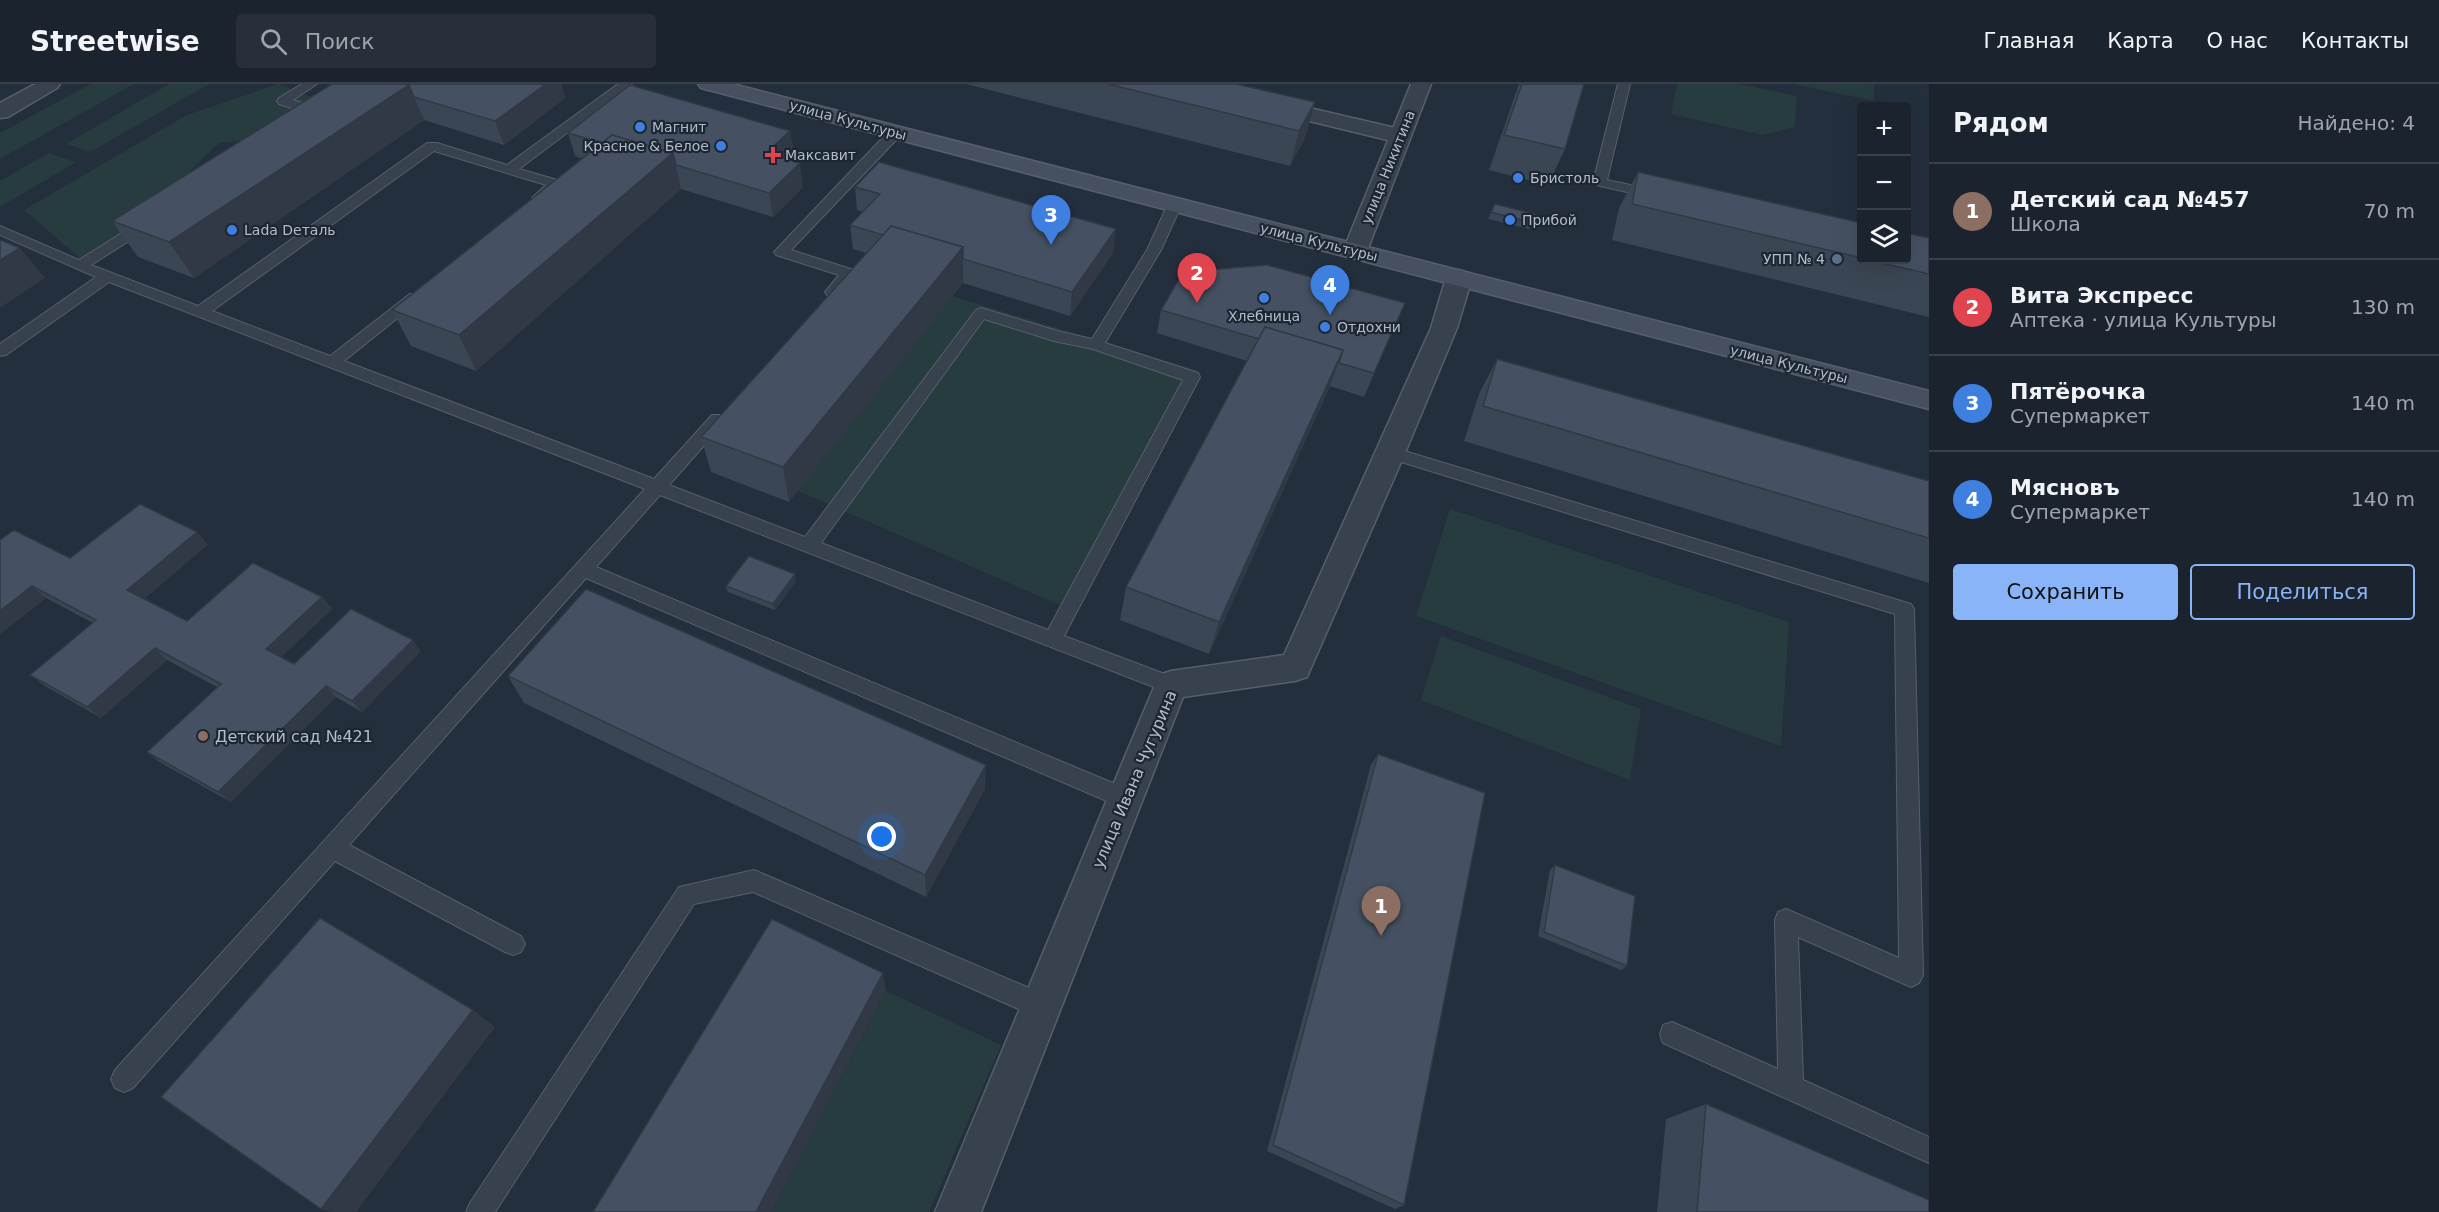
<!DOCTYPE html>
<html lang="ru">
<meta charset="utf-8">
<style>
body{margin:0;font-family:"DejaVu Sans",sans-serif;background:#282f3a;color:#f1f3f6}
.controls{position:absolute;right:18px;top:18px;display:grid;overflow:hidden;border-radius:6px;box-shadow:0 6px 24px #0002}
.controls button{width:54px;height:54px;display:grid;place-items:center;padding:0;border:0;border-bottom:2px solid #39404a;background:#1b232e;color:#f1f3f6;font:30px sans-serif}
.you{position:absolute;left:882px;top:753px;width:21px;height:21px;margin:-15px;border:4px solid #fff;border-radius:50%;background:#1a73e8;box-shadow:0 0 0 9px #1a73e833}
.badge{display:grid;place-items:center;width:39px;height:39px;border-radius:50%;background:#8ab4f8;color:#fff;font-size:20px;font-weight:700}
.pin{position:absolute;translate:-50% -50px;filter:drop-shadow(0 2px 3px #0008)}
.pin::after{content:'';position:absolute;top:32px;width:21px;height:18px;background:inherit;clip-path:polygon(0 0,100% 0,50% 100%)}
.list{margin:0;padding:0;list-style:none}
h2{display:flex;justify-content:space-between;align-items:center;height:78px;margin:0;padding:0 24px;font-size:26px}
h2 small{font-size:20px;font-weight:400;color:#a0a4aa}
.list li{display:grid;grid-template-columns:39px 1fr auto;gap:18px;align-items:center;box-sizing:border-box;height:96px;padding:0 24px;border-top:2px solid #39404a}
.list b{display:block;font-size:22px;white-space:nowrap}
.list p{margin:0;font-size:20px;white-space:nowrap;color:#a0a4aa}
.list em{font-size:20px;font-style:normal;color:#a0a4aa}
.actions{display:flex;gap:12px;padding:18px 24px}
.actions a{flex:1;padding:14px 0;border:2px solid #8ab4f8;border-radius:6px;text-align:center;font-size:21px;color:#8ab4f8}
.actions .main{background:#8ab4f8;color:#111}
.icon{flex:none;width:33px;height:33px;fill:none;stroke:currentColor;stroke-width:2;stroke-linecap:round;stroke-linejoin:round}
.map{position:relative;flex:none;width:1929px;height:1128px;overflow:hidden}
header{display:flex;align-items:center;gap:36px;box-sizing:border-box;height:84px;padding:0 30px;background:#1b232e;border-bottom:2px solid #39404a}
header strong{font-size:28px}
nav{display:flex;gap:33px;margin-inline-start:auto;font-size:21px}
.search{width:420px;height:54px;background:#282f3a;display:flex;align-items:center;gap:15px;box-sizing:border-box;padding:0 21px;border-radius:6px;color:#a0a4aa;font-size:22px}
main{display:flex}
aside{flex:1;background:#1b232e}
.map>svg:first-child{display:block}
.green{fill:#263c3f}
.lines{fill:none;stroke-linecap:round;stroke-linejoin:round}
.service-casing{stroke:#565f6c;stroke-width:2}
.minor-casing{stroke:#565f6c;stroke-width:3}
.tertiary-casing{stroke:#565f6c;stroke-width:3}
.secondary-casing{stroke:#565f6c;stroke-width:3}
.service{fill:#38414e;fill-rule:evenodd}
.minor{fill:#38414e;fill-rule:evenodd}
.tertiary{fill:#38414e;fill-rule:evenodd}
.secondary{fill:#465061;fill-rule:evenodd}
.wall{fill:#3b4654}
.shaded-wall{fill:#303945}
.building{fill:#455162;stroke:#303945;stroke-width:1.5}
.shop-dot{fill:#3f7fe0;stroke:#1d2633;stroke-width:2}
.health-dot{fill:#e0444e;stroke:#1d2633;stroke-width:2}
.service-dot{fill:#5c6f8a;stroke:#1d2633;stroke-width:2}
.education-dot{fill:#8d6e63;stroke:#1d2633;stroke-width:2}
.labels{text-anchor:middle;stroke-width:4.5;stroke-linejoin:round;paint-order:stroke}
.far-street-label{font-size:14px;fill:#b4bcc9;stroke:#1d2633}
.far-poi-label{font-size:14px;fill:#b4bcc9;stroke:#1d2633;text-anchor:start}
.poi-label{font-size:16px;fill:#b4bcc9;stroke:#1d2633;text-anchor:start}
.street-label{font-size:16px;fill:#b4bcc9;stroke:#1d2633}
</style>
<header>
<strong>Streetwise</strong>
<div class="search"><svg class="icon" aria-label="search" viewBox="0 0 24 24"><circle cx="10" cy="10" r="6"/><path d="M15 15l6 6"/></svg>Поиск</div>
<nav><a>Главная</a><a>Карта</a><a>О нас</a><a>Контакты</a></nav>
</header>
<main>
<div class="map">
<svg width="1929" height="1128" viewBox="0 0 1929 1128">
<rect width="100%" height="100%" fill="#242f3e"/>
<g class="green">
<path d="M91,0H134L0,75V49Z"/>
<path d="M169,0H209L90,68L66,60Z"/>
<path d="M278,0L323,18L270,54L219,59L130,145L81,175L24,126L187,31Z"/>
<path d="M1677,0H1739L1797,12L1795,43L1762,51L1671,30Z"/>
<path d="M1793,0H1874V17Z"/>
<path d="M49,69L76,78L0,123V97Z"/>
<path d="M952,212L1200,287L1069,525L798,407Z"/>
<path d="M1450,425L1789,538L1781,662L1416,532Z"/>
<path d="M1441,552L1641,625L1630,696L1421,616Z"/>
<path d="M886,907L1001,961L929,1128H771Z"/>
</g>
<g class="lines">
<defs>
<g id="service">
<path d="M302,0H317L293,16L325,26L327,29L325,32H317L279,20L277,17L279,14Z"/>
<path d="M618,0H632L519,85L561,97L563,100L561,103L539,118L532,114L546,101L434,67L212,227L330,272L410,210H420L423,213L420,216L344,277L654,395L712,331H724L726,335L724,339L669,401L805,453L976,226L981,224L1061,248L1092,255L1147,166L1167,122L1174,118L1179,119L1181,122L1161,166L1105,259L1198,289L1200,293L1064,552L1178,595L1181,601L1178,607L1171,609L1164,607L660,411L596,483L1132,707L1135,714L1132,721L1124,724L1116,721L586,494L349,761L521,852L525,860L521,868L513,871L505,868L335,777L133,1004L124,1008L115,1004L111,995L115,986L645,405L109,198L6,271L0,272V260L96,193L0,151V142L79,176L141,137H151L153,140L151,143L91,181L198,222L427,59H437L507,81ZM984,235L1054,257L1093,265L1183,296L1048,546L821,459Z"/>
<path d="M1618,0H1630L1607,96L1659,107L1661,110L1659,113L1654,114L1600,102L1593,98Z"/>
<path d="M895,45L900,46L901,49L900,52L791,166L854,186L856,189L837,211H827L825,208L839,191L776,171L774,168L890,46Z"/>
<path d="M1391,363L1911,520L1914,525L1923,891L1919,899L1911,903L1798,853L1803,996L1929,1053V1079L1663,959L1660,950L1663,941L1672,938L1778,985L1775,836L1778,828L1786,825L1899,874L1895,530L1385,373L1382,369L1385,365Z"/>
<path d="M754,786L1050,913L1053,922L1050,931L1041,934L1032,931L753,808L694,820L495,1128H466L470,1119L679,803Z"/>
</g>
<g id="minor">
<path d="M1170,0H1207L1408,47L1411,52L1408,57L1400,59L1173,4Z"/>
<path d="M1459,186L1468,189L1472,194L1457,244L1405,369L1307,593L1295,597L1183,613L981,1128H935L1159,591L1171,587L1284,571L1431,244L1446,194L1450,189Z"/>
</g>
<g id="tertiary">
<path d="M35,0H60L57,4L8,33L0,34V19Z"/>
<path d="M1411,0H1431L1367,167L1364,172L1355,174L1346,172L1343,167Z"/>
</g>
<path id="secondary" d="M698,0H733L1929,307V325L701,4Z"/>
</defs>
<use href="#service" class="service-casing"/>
<use href="#minor" class="minor-casing"/>
<use href="#tertiary" class="tertiary-casing"/>
<use href="#secondary" class="secondary-casing"/>
<use href="#service" class="service"/>
<use href="#minor" class="minor"/>
<use href="#tertiary" class="tertiary"/>
<use href="#secondary" class="secondary"/>
</g>
<g class="wall">
<path d="M329,0H561L565,14L504,61L424,36L194,194L138,173L112,137L329,2Z"/>
<path d="M966,0H1236L1315,18L1305,54L1290,82Z"/>
<path d="M1519,0H1584L1565,65L1548,101L1489,86Z"/>
<path d="M790,47L794,70L788,76L803,103L773,133L681,105L476,287L411,262L392,226L583,75L575,72L568,49Z"/>
<path d="M1638,88L1862,139V176H1906L1929,154V233L1612,156L1619,124Z"/>
<path d="M855,103L1113,169L1070,232L963,199L789,418L711,388L701,353L866,169L853,165L850,141L863,128L857,126Z"/>
<path d="M1495,120L1532,139L1529,145L1488,135Z"/>
<path d="M1405,219L1364,313L1330,302L1209,570L1120,536L1126,503L1247,277L1157,249L1161,226Z"/>
<path d="M1497,275L1929,397V499L1464,357L1479,310Z"/>
<path d="M0,456L70,474L208,460L144,515L187,537L322,513L332,525L281,573L294,580L421,567L362,628L336,613L231,718L161,679L147,668L217,603L167,576L101,634L45,602L30,591L93,539L46,514L0,550Z"/>
<path d="M796,497L775,526L728,508L726,502Z"/>
<path d="M508,592L985,705L926,813L524,619Z"/>
<path d="M1378,670L1404,1121L1395,1125L1267,1067L1371,681Z"/>
<path d="M1555,781L1627,882L1621,886L1538,852L1550,786Z"/>
<path d="M1706,1020L1929,1128H1657L1666,1035Z"/>
</g>
<g class="shaded-wall">
<path d="M546,0H561L565,14L504,61L495,37Z"/>
<path d="M409,1L424,36L194,194L169,158Z"/>
<path d="M1315,18L1305,54L1290,82L1299,47Z"/>
<path d="M790,47L794,70L769,93L766,69Z"/>
<path d="M673,69L681,105L476,287L459,251Z"/>
<path d="M800,79L803,103L773,133L769,109Z"/>
<path d="M1116,145L1113,169L1070,232L1072,208Z"/>
<path d="M963,163V199L789,418L783,383Z"/>
<path d="M20,164L45,194L0,224V176Z"/>
<path d="M1405,219L1395,243L1364,313L1374,289Z"/>
<path d="M1343,266L1330,302L1209,570L1219,538Z"/>
<path d="M197,448L208,460L140,518L127,506Z"/>
<path d="M795,490L796,497L775,526L773,520Z"/>
<path d="M32,502L46,514L0,550V527Z"/>
<path d="M322,513L332,525L277,577L266,565Z"/>
<path d="M413,556L421,567L362,628L352,617Z"/>
<path d="M155,564L167,576L101,634L87,623Z"/>
<path d="M326,602L336,613L231,718L218,708Z"/>
<path d="M986,681L985,705L926,813L925,791Z"/>
<path d="M883,889L886,907L771,1128H756Z"/>
<path d="M473,926L495,943L356,1128H331L321,1125Z"/>
</g>
<g class="building">
<path d="M332,0H406L409,1L169,158L112,137Z"/>
<path d="M406,0H546L495,37L414,13L409,1Z"/>
<path d="M1108,0H1236L1315,18L1299,47Z"/>
<path d="M1522,0H1584L1565,65L1504,51Z"/>
<path d="M630,1L790,47L766,69L800,79L769,109L676,81L673,69L612,51L602,59L568,49Z"/>
<path d="M612,51L673,69L459,251L392,226Z"/>
<path d="M879,78L1116,145L1072,208L963,175V163L891,142L883,151L850,141L880,110L855,103Z"/>
<path d="M1638,88L1862,139V174L1632,120Z"/>
<path d="M1495,120L1535,130L1532,139L1491,128Z"/>
<path d="M891,142L963,163L783,383L701,353Z"/>
<path d="M1906,149L1929,154V190L1869,176H1906Z"/>
<path d="M0,156L20,164L0,176Z"/>
<path d="M1267,181L1405,219L1374,289L1339,279L1343,266L1265,243L1259,255L1161,226L1183,188Z"/>
<path d="M1265,243L1343,266L1219,538L1126,503Z"/>
<path d="M1497,275L1929,397V454L1483,322Z"/>
<path d="M140,420L197,448L127,506L187,537L253,479L322,513L266,565L294,580L351,525L413,556L352,617L326,602L218,708L147,668L221,600L155,564L87,623L30,591L96,536L32,502L0,527V456L14,446L70,474Z"/>
<path d="M749,472L795,490L773,520L726,502Z"/>
<path d="M586,505L986,681L925,791L508,592Z"/>
<path d="M1378,670L1485,709L1404,1121L1273,1061Z"/>
<path d="M1555,781L1635,812L1627,882L1544,848Z"/>
<path d="M320,834L473,926L321,1125L161,1013Z"/>
<path d="M772,835L883,889L756,1128H593Z"/>
<path d="M1706,1020L1929,1116V1128H1697Z"/>
</g>
<g class="shop-dot">
<circle cx="640" cy="43" r="6"/>
<circle cx="721" cy="62" r="6"/>
<circle cx="1518" cy="94" r="6"/>
<circle cx="1510" cy="136" r="6"/>
<circle cx="232" cy="146" r="6"/>
<circle cx="1264" cy="214" r="6"/>
<circle cx="1325" cy="243" r="6"/>
</g>
<path class="health-dot" d="M770 62h6v6h6v6h-6v6h-6v-6h-6v-6h6z"/>
<circle class="service-dot" cx="1837" cy="175" r="6"/>
<circle class="education-dot" cx="203" cy="652" r="6"/>
<g class="labels">
<g class="far-street-label">
<text transform="translate(848 36) rotate(15)" y="5">улица Культуры</text>
<text transform="translate(1388 83) rotate(-68)" y="5">улица Никитина</text>
<text transform="translate(1319 158) rotate(14)" y="5">улица Культуры</text>
<text transform="translate(1789 280) rotate(14)" y="5">улица Культуры</text>
</g>
<g class="far-poi-label">
<text x="652" y="48">Магнит</text>
<text x="709" y="67" text-anchor="end">Красное &amp; Белое</text>
<text x="785" y="76">Максавит</text>
<text x="1530" y="99">Бристоль</text>
<text x="1522" y="141">Прибой</text>
<text x="244" y="151">Lada Dеталь</text>
<text x="1825" y="180" text-anchor="end">УПП № 4</text>
<text x="1264" y="237" text-anchor="middle">Хлебница</text>
<text x="1337" y="248">Отдохни</text>
</g>
<g class="poi-label">
<text x="215" y="658">Детский сад №421</text>
</g>
<g class="street-label">
<text transform="translate(1134 695) rotate(-67)" y="6">улица Ивана Чугурина</text>
</g>
</g>
</svg>
<div class="controls">
<button>+</button>
<button>−</button>
<button><svg class="icon" aria-label="layers" viewBox="0 0 24 24"><path d="M12 4l9 5-9 5-9-5zM3 14l9 5 9-5"/></svg></button>
</div>
<div class="you"></div>
<div class="pin badge" style="left:1381px;top:852px;background:#8d6e63">1</div>
<div class="pin badge" style="left:1197px;top:219px;background:#e0444e">2</div>
<div class="pin badge" style="left:1051px;top:161px;background:#3f7fe0">3</div>
<div class="pin badge" style="left:1330px;top:231px;background:#3f7fe0">4</div>
</div>
<aside>
<h2>Рядом<small>Найдено: 4</small></h2>
<ul class="list">
<li><span class="badge" style="background:#8d6e63">1</span><div><b>Детский сад №457</b><p>Школа</p></div><em>70 m</em></li>
<li><span class="badge" style="background:#e0444e">2</span><div><b>Вита Экспресс</b><p>Аптека · улица Культуры</p></div><em>130 m</em></li>
<li><span class="badge" style="background:#3f7fe0">3</span><div><b>Пятёрочка</b><p>Супермаркет</p></div><em>140 m</em></li>
<li><span class="badge" style="background:#3f7fe0">4</span><div><b>Мясновъ</b><p>Супермаркет</p></div><em>140 m</em></li>
</ul>
<div class="actions"><a class="main">Сохранить</a><a>Поделиться</a></div>
</aside>
</main>
